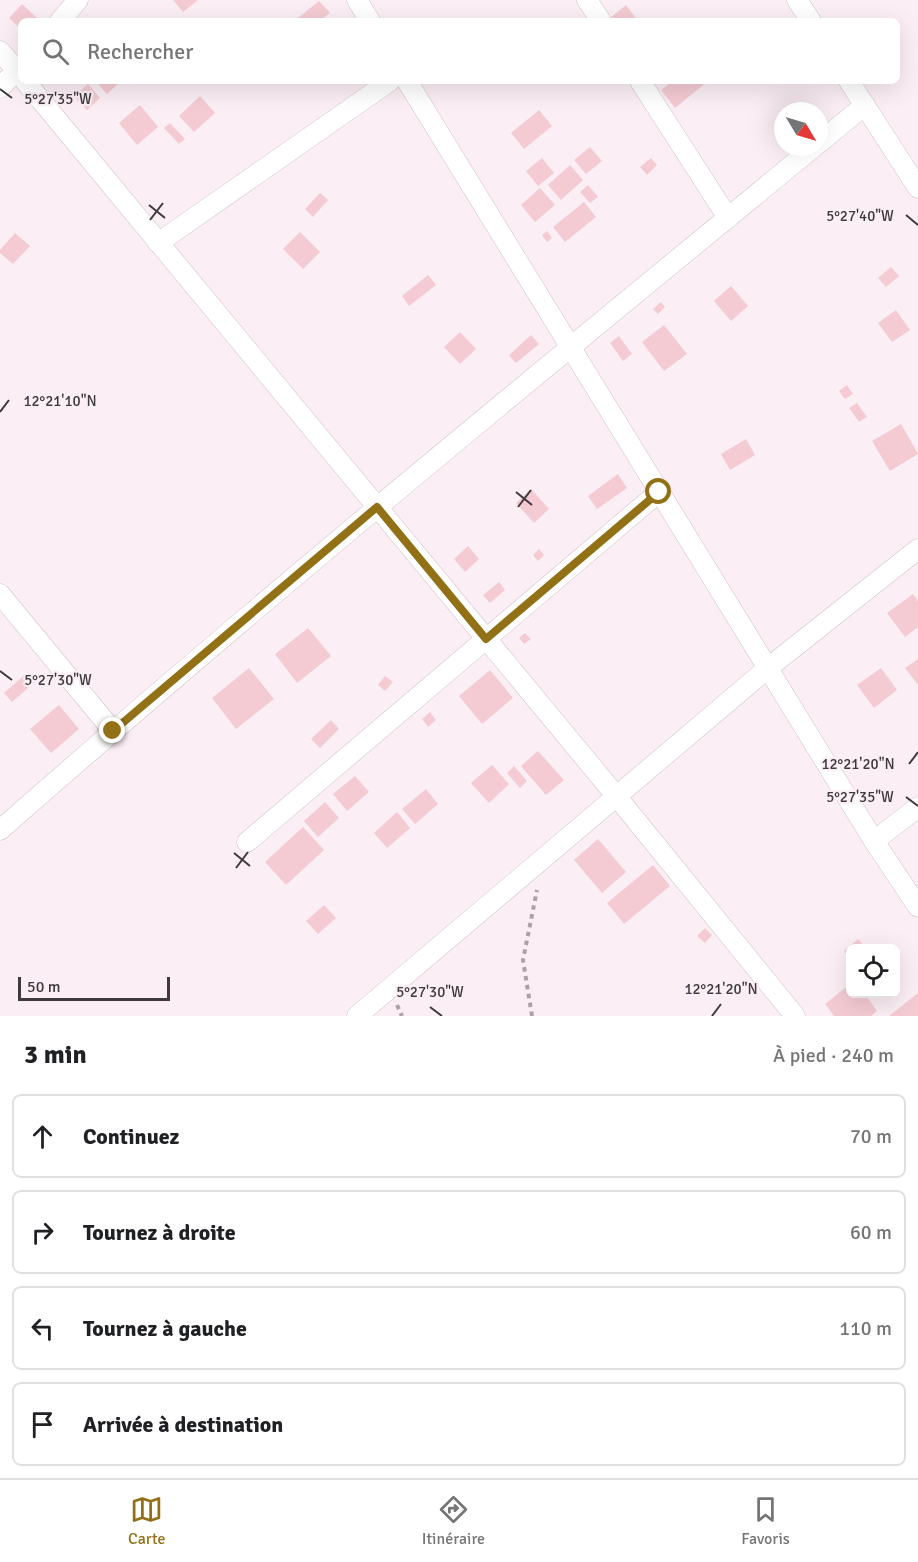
<!DOCTYPE html>
<html lang="fr">
<meta charset="utf-8">
<style>
body{margin:0;font-family:Signika,sans-serif;background:#f2f2f2;color:#202124}
.controls{position:absolute;right:18px;bottom:18px;display:grid;overflow:hidden;border-radius:9px;box-shadow:0 6px 24px #0002}
.controls button{width:54px;height:54px;display:grid;place-items:center;padding:0;border:0;border-bottom:2px solid #e0e0e0;background:#fff;color:#202124;font:30px sans-serif}
.compass{position:absolute;left:774px;top:102px;width:54px;height:54px;border-radius:50%;background:#fff;box-shadow:0 6px 24px #0002;rotate:128deg}
.scale{position:absolute;left:18px;bottom:15px;width:152px;box-sizing:border-box;padding-left:6px;border:3px solid #3e393c;border-top:0;font-size:16px;line-height:21px;white-space:nowrap;color:#3e393c;-webkit-text-stroke:4px #fbeef5;paint-order:stroke}
.stop{position:absolute;width:18px;height:18px;margin:-14px;border:4px solid #927016;border-radius:50%;background:#fff}
.stop.end{background:#927016;border-color:#fff;box-shadow:0 2px 6px #0008}
.list{margin:0;padding:0;list-style:none}
h2{display:flex;justify-content:space-between;align-items:center;height:78px;margin:0;padding:0 24px;font-size:26px}
h2 small{font-size:20px;font-weight:400;color:#757577}
.list li{display:grid;grid-template-columns:39px 1fr auto;gap:18px;align-items:center;box-sizing:border-box;height:84px;margin:0 12px 12px;padding:0 12px;border:2px solid #e0e0e0;border-radius:9px}
.list b{display:block;font-size:22px;white-space:nowrap}
.list em{font-size:20px;font-style:normal;color:#757577}
.icon{flex:none;width:33px;height:33px;fill:none;stroke:currentColor;stroke-width:2;stroke-linecap:round;stroke-linejoin:round}
.map{position:relative;flex:none;width:918px;height:1016px;overflow:hidden}
.search{position:absolute;background:#fff;box-shadow:0 6px 24px #0002;left:18px;right:18px;top:18px;height:66px;display:flex;align-items:center;gap:15px;box-sizing:border-box;padding:0 21px;border-radius:9px;color:#757577;font-size:22px}
.sheet{height:462px;background:#fff}
nav{display:flex;justify-content:space-around;align-items:center;box-sizing:border-box;height:84px;border-top:2px solid #e0e0e0;background:#fff;font-size:16px;color:#757577}
nav a{display:grid;justify-items:center;gap:3px}
nav .on{color:#927016}
.map>svg:first-child{display:block}
.building{fill:#f4cbd3}
.lines{fill:none;stroke-linecap:round;stroke-linejoin:round}
.minor-casing{stroke:#cfc2c9;stroke-width:21}
.path{stroke:#aba1a6;stroke-width:4;stroke-dasharray:4.5 4.5;stroke-linecap:butt}
.minor{stroke:#fff;stroke-width:20}
.route{stroke:#927016;stroke-width:8}
.ticks{fill:none;stroke:#3e393c;stroke-width:2}
.ticks-label{font-size:15px;text-anchor:middle;fill:#3e393c;stroke:#fbeef5;stroke-width:4.5;stroke-linejoin:round;paint-order:stroke}
</style>
<div class="map">
<svg width="918" height="1016" viewBox="0 0 918 1016">
<rect width="100%" height="100%" fill="#fbeef5"/>
<g class="building">
<path d="M173,0H198L183,12Z"/>
<path d="M319,1L330,13L320,21H294Z"/>
<path d="M22,4L39,20L21,21V29L9,18Z"/>
<path d="M626,5L638,21H612L610,18Z"/>
<path d="M103,81H121L107,94L99,85Z"/>
<path d="M673,81H708L675,108L661,90Z"/>
<path d="M88,84L100,98L87,110L74,96Z"/>
<path d="M200,96L215,113L194,132L179,116Z"/>
<path d="M140,105L158,127L137,145L119,123Z"/>
<path d="M539,110L552,126L524,149L511,133Z"/>
<path d="M170,123L185,139L179,144L164,128Z"/>
<path d="M590,147L602,161L586,174L574,160Z"/>
<path d="M542,158L554,173L538,186L526,171Z"/>
<path d="M651,158L657,165L647,175L640,167Z"/>
<path d="M570,165L583,180L561,200L548,185Z"/>
<path d="M588,185L598,197L590,203L580,192Z"/>
<path d="M540,188L555,205L535,222L521,205Z"/>
<path d="M320,193L328,200L313,217L305,209Z"/>
<path d="M584,202L596,217L565,242L553,227Z"/>
<path d="M547,231L552,238L547,242L542,235Z"/>
<path d="M300,232L320,252L303,269L283,249Z"/>
<path d="M15,233L30,246L13,264L0,253V250Z"/>
<path d="M891,267L899,276L886,287L878,278Z"/>
<path d="M428,275L436,285L409,306L402,296Z"/>
<path d="M731,286L748,306L731,321L714,301Z"/>
<path d="M661,302L665,307L658,314L653,309Z"/>
<path d="M896,310L910,330L892,342L878,323Z"/>
<path d="M664,325L687,354L664,371L642,342Z"/>
<path d="M460,332L476,349L460,364L444,347Z"/>
<path d="M531,335L539,344L516,363L509,355Z"/>
<path d="M619,336L632,354L623,361L610,343Z"/>
<path d="M847,385L853,394L845,399L839,391Z"/>
<path d="M857,403L867,417L859,422L849,408Z"/>
<path d="M901,424L918,454L890,471L872,441Z"/>
<path d="M746,439L755,455L730,470L721,454Z"/>
<path d="M618,474L627,488L597,509L588,496Z"/>
<path d="M531,489L549,509L534,523L516,503Z"/>
<path d="M468,546L479,559L465,572L454,559Z"/>
<path d="M539,549L544,555L538,561L533,555Z"/>
<path d="M499,582L505,590L490,603L483,595Z"/>
<path d="M913,594L918,601V627L905,637L887,613Z"/>
<path d="M308,628L331,656L297,683L275,654Z"/>
<path d="M525,633L531,639L524,644L519,638Z"/>
<path d="M918,659V685L905,668Z"/>
<path d="M249,668L274,699L236,729L212,698Z"/>
<path d="M881,668L897,690L874,708L857,685Z"/>
<path d="M490,670L513,698L482,724L459,696Z"/>
<path d="M28,672L36,681L12,702L4,693Z"/>
<path d="M385,676L393,682L385,691L378,685Z"/>
<path d="M59,705L79,729L51,753L30,729Z"/>
<path d="M430,712L436,720L428,727L422,719Z"/>
<path d="M331,720L339,729L320,748L311,739Z"/>
<path d="M538,751L564,780L546,795L521,766Z"/>
<path d="M492,765L509,784L489,803L471,783Z"/>
<path d="M514,766L527,781L520,788L507,773Z"/>
<path d="M355,776L369,792L347,811L333,794Z"/>
<path d="M426,789L438,804L415,824L402,809Z"/>
<path d="M325,802L339,818L318,837L304,821Z"/>
<path d="M397,812L410,828L387,848L374,833Z"/>
<path d="M303,827L324,850L286,885L265,862Z"/>
<path d="M598,839L626,872L602,893L574,860Z"/>
<path d="M653,865L670,886L624,924L607,903Z"/>
<path d="M324,905L336,918L318,934L306,921Z"/>
<path d="M705,928L712,935L705,943L697,936Z"/>
<path d="M858,939L866,948H850V960L844,951Z"/>
<path d="M850,984V993H864L877,1011L871,1016H834L825,1004Z"/>
<path d="M918,993V1016H889Z"/>
</g>
<g class="lines">
<defs>
<g id="minor">
<path d="M357,0L370,21"/>
<path d="M587,0L601,21"/>
<path d="M797,0L811,21"/>
<path d="M60,21L78,0"/>
<path d="M0,51L21,76"/>
<path d="M25,81L617,797L795,1016"/>
<path d="M407,81L874,841L918,907"/>
<path d="M640,81L728,218"/>
<path d="M849,81L918,188"/>
<path d="M0,88L21,65"/>
<path d="M819,143L865,105"/>
<path d="M158,243L390,81"/>
<path d="M0,594L113,731"/>
<path d="M0,830C266,596 540,372 814,147"/>
<path d="M874,841L918,807"/>
<path d="M247,842L659,492"/>
<path d="M357,1016L768,668L918,549"/>
</g>
</defs>
<use href="#minor" class="minor-casing"/>
<g class="path">
<path d="M397,1005L402,1016"/>
<path d="M532,1016L523,960L537,890"/>
</g>
<use href="#minor" class="minor"/>
</g>
<g class="lines">
<path class="route" d="M113,731L377,507L486,639L659,492"/>
</g>
<path class="ticks" d="M0,89L12,98M149,205L165,218M906,215L918,225M150,220L163,203M0,412L9,400M516,492L532,505M518,507L531,490M0,671L12,680M909,764L918,752M906,797L918,806M234,853L250,866M236,868L248,852M430,1007L442,1016M712,1016L721,1004"/>
<g class="ticks-label">
<text x="58" y="104">5°27'35"W</text>
<text x="860" y="221">5°27'40"W</text>
<text x="60" y="406">12°21'10"N</text>
<text x="58" y="685">5°27'30"W</text>
<text x="858" y="769">12°21'20"N</text>
<text x="860" y="802">5°27'35"W</text>
<text x="721" y="994">12°21'20"N</text>
<text x="430" y="997">5°27'30"W</text>
</g>
</svg>
<div class="controls">
<button><svg class="icon" aria-label="locate" viewBox="0 0 24 24"><circle cx="12" cy="12" r="6"/><path d="M12 2v4M12 18v4M2 12h4M18 12h4"/></svg></button>
</div>
<svg class="compass" viewBox="-18 -18 36 36"><path d="M0-13l5 13h-10z" fill="#e53935"/><path d="M0 13l5-13h-10z" fill="#757577"/></svg>
<div class="scale">50 m</div>
<div class="stop" style="left:659px;top:492px"></div>
<div class="stop end" style="left:113px;top:731px"></div>
<div class="search"><svg class="icon" aria-label="search" viewBox="0 0 24 24"><circle cx="10" cy="10" r="6"/><path d="M15 15l6 6"/></svg>Rechercher</div>
</div>
<section class="sheet">
<h2>3 min<small>À pied · 240 m</small></h2>
<ul class="list">
<li><svg class="icon" aria-label="ahead" viewBox="0 0 24 24"><path d="M12 20V5M6 11l6-6 6 6"/></svg><div><b>Continuez</b></div><em>70 m</em></li>
<li><svg class="icon" aria-label="right" viewBox="0 0 24 24"><path d="M7 20v-9h11M14 6l5 5-5 5"/></svg><div><b>Tournez à droite</b></div><em>60 m</em></li>
<li><svg class="icon" aria-label="left" viewBox="0 0 24 24"><path d="M17 20v-9H6M10 6l-5 5 5 5"/></svg><div><b>Tournez à gauche</b></div><em>110 m</em></li>
<li><svg class="icon" aria-label="arrive" viewBox="0 0 24 24"><path d="M6 21V4h12l-3 4 3 4H6"/></svg><div><b>Arrivée à destination</b></div></li>
</ul>
</section>
<nav>
<a class="on"><svg class="icon" aria-label="map" viewBox="0 0 24 24"><path d="M3 6l6-2 6 2 6-2v14l-6 2-6-2-6 2zM9 4v14M15 6v14"/></svg>Carte</a>
<a><svg class="icon" aria-label="directions" viewBox="0 0 24 24"><path d="M12 3l9 9-9 9-9-9zM9 14v-3h6M13 9l2 2-2 2"/></svg>Itinéraire</a>
<a><svg class="icon" aria-label="saved" viewBox="0 0 24 24"><path d="M7 4h10v16l-5-4-5 4z"/></svg>Favoris</a>
</nav>
